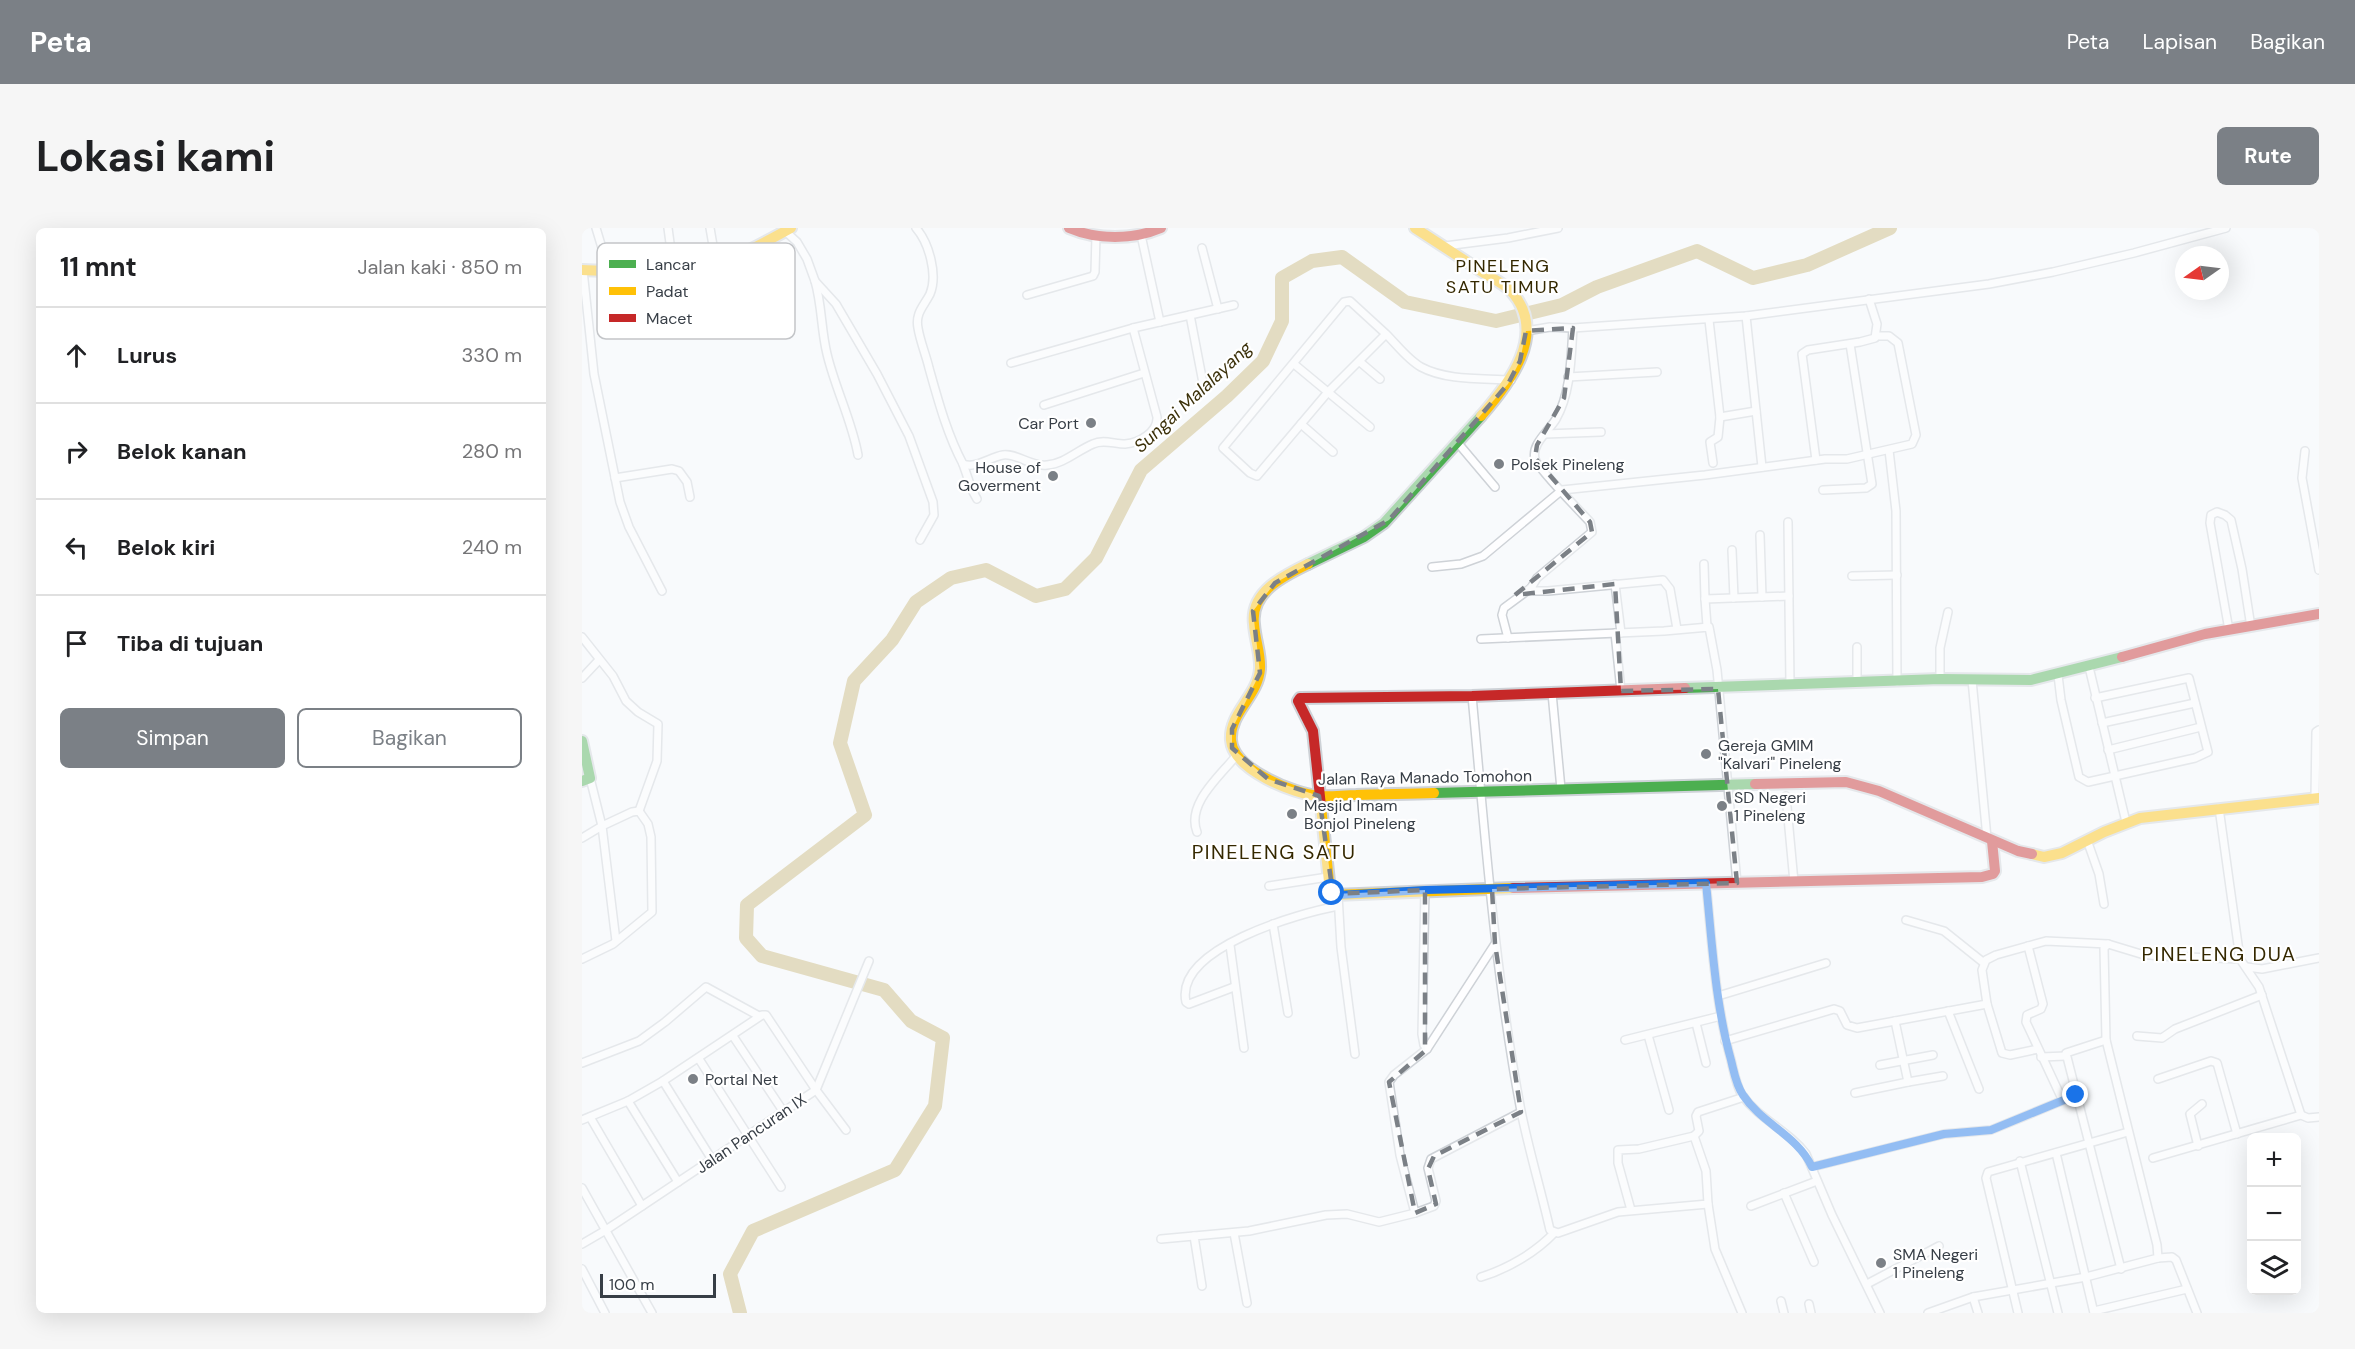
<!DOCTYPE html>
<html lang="id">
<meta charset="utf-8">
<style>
body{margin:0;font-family:"DM Sans",sans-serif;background:#f6f6f6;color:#202124}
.controls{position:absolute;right:18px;bottom:18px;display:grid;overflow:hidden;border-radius:9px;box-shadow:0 6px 24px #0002}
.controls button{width:54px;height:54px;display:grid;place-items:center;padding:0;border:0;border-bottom:2px solid #e0e0e0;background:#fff;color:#202124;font:30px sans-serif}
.compass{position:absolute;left:1593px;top:18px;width:54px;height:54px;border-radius:50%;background:#fff;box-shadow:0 6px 24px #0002;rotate:256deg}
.scale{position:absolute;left:18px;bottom:15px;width:116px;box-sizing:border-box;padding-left:6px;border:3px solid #373e46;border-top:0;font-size:16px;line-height:21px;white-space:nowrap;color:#373e46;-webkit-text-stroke:4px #fff;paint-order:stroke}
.stop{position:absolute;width:18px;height:18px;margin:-14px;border:4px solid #1a73e8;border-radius:50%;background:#fff}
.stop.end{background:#1a73e8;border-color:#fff;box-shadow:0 2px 6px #0008}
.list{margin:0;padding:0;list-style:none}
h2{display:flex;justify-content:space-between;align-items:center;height:78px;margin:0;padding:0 24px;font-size:26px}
h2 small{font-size:20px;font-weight:400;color:#757577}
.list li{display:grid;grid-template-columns:39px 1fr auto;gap:18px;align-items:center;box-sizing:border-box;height:96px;padding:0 24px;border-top:2px solid #e0e0e0}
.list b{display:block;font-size:22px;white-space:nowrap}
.list em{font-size:20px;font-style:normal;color:#757577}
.actions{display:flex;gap:12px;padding:18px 24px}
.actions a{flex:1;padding:14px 0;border:2px solid #7b8086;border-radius:9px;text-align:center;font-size:21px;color:#7b8086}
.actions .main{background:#7b8086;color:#fff}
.icon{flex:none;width:33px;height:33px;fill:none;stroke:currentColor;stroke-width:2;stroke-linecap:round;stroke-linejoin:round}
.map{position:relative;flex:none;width:1737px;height:1085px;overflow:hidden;border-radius:9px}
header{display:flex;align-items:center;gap:36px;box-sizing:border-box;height:84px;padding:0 30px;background:#7b8086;color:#fff}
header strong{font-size:28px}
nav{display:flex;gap:33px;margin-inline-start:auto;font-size:21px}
.intro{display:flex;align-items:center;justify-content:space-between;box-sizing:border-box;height:144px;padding:0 36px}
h1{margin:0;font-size:42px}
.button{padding:15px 27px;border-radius:9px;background:#7b8086;color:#fff;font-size:21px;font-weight:700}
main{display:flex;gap:36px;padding:0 36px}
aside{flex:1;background:#fff;border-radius:9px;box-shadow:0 6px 24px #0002}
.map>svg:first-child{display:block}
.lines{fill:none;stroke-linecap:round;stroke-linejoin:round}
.river{stroke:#cab87c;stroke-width:14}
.street-casing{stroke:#ced2d7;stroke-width:10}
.fast-casing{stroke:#ced2d7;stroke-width:14}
.slow-casing{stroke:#ced2d7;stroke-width:14}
.jam-casing{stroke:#ced2d7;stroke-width:14}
.street{stroke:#fefeff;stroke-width:7}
.fast{stroke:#4caf50;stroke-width:10}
.slow{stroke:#ffc107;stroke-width:10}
.jam{stroke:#c62828;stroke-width:10}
.route{stroke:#1a73e8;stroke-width:8}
.marked{fill:none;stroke:#7b8086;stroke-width:4.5;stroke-dasharray:12 8;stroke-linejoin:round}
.poi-dot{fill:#7b8086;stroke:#fff;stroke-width:2}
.labels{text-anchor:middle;stroke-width:4.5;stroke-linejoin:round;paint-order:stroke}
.poi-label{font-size:16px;fill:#373e46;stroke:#fff;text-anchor:start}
.street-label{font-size:16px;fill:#373e46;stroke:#fff}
.neighbourhood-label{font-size:18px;letter-spacing:1.5px;fill:#342800;stroke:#fff}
.water-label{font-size:18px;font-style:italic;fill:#3c310a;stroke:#fff}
.quarter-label{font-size:20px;letter-spacing:1.5px;fill:#342800;stroke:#fff}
.key{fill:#fff;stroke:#c3c5c8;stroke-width:1.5}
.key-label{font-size:16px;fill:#373e46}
</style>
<header>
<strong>Peta</strong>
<nav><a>Peta</a><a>Lapisan</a><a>Bagikan</a></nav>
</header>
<div class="intro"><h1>Lokasi kami</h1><a class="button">Rute</a></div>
<main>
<aside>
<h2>11 mnt<small>Jalan kaki · 850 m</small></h2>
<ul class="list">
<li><svg class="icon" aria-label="ahead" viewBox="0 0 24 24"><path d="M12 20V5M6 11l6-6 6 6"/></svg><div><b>Lurus</b></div><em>330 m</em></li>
<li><svg class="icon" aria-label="right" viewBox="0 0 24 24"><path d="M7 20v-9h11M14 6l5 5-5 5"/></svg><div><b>Belok kanan</b></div><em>280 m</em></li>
<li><svg class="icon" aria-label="left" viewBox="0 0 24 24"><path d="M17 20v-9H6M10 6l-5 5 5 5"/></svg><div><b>Belok kiri</b></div><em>240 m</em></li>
<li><svg class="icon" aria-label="arrive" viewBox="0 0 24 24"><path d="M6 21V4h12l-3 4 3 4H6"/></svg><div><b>Tiba di tujuan</b></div></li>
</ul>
<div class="actions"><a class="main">Simpan</a><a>Bagikan</a></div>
</aside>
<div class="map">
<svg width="1737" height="1085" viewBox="0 0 1737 1085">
<rect width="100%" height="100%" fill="#f8fafc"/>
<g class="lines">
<path class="river" d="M158,1085L148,1046L171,1003L313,942L353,878L361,810L329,793L302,762L180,728L164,710L165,677L283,587L258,515L272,453L310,412L334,374L369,350L404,342L454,368L483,361L514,330L559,242L645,168L681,133L700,93V50L730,33L760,29L823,74L914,93L980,77L1015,59L1115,23L1171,50L1225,37L1308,0"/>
<defs>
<g id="street">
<path d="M14,0L27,43"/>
<path d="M86,0L92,45"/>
<path d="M128,0L134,35"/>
<path d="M334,0C347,15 356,47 348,66C342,78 333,85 336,100C338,113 344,127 347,140C356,172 365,206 381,236C394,241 408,229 421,227C435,225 449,239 465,237C482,236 496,222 511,216C521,211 532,216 543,216C557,215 576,204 575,189L551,100"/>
<path d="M203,3L215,14L225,31L233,53L254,76L295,146L327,208L351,274L352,287L338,312"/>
<path d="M559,7L578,94"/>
<path d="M863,18L926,10L976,0"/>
<path d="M620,20L636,81"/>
<path d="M1,42L12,146L38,274L47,299L80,363"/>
<path d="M233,53C240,77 239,102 245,126C253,160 270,193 276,227"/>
<path d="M445,67L511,48L513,44L514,7"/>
<path d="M608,87L622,160"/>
<path d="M1164,88L1180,239"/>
<path d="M1127,92L1138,189L1136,209L1128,214L1131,235"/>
<path d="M991,100C989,129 989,165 974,191C967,203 949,216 953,231C956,241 998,283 1008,294L1010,304L955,350L949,360L953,363H966L1081,352L1088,361L1095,401"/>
<path d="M944,103L968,99L991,100L1164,88L1407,56L1471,44L1552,25L1644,0"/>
<path d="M804,106L768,73L762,74L641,220L668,245L675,248L746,164L804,106C815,117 826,132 839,139C865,153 901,150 929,152"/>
<path d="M778,134L798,151"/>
<path d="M429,135L551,100L652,77"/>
<path d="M712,136L788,199"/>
<path d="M986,149L1075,144"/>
<path d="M462,177L562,145"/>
<path d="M1138,189L1174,183"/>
<path d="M719,196L751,224"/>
<path d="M963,206L1019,204"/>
<path d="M875,214L913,259"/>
<path d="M1307,222L1314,283L1315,454"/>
<path d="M1723,223L1720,250L1737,342"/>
<path d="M1234,232L1220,126L1226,122L1278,114L1293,110L1295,96L1287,71"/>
<path d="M381,236L390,262L395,271"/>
<path d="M33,250L90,241L97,243L105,254L108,269"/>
<path d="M1241,262L1284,260L1290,256L1268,116"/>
<path d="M1206,294L1208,456"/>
<path d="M1178,307L1180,369"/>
<path d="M1150,322L1152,370"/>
<path d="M1122,336L1123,371L1207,368"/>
<path d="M850,339L879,336L901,328L980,262L1123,247L1243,231H1265L1330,216L1334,207L1316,115L1307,108H1294"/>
<path d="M1270,348L1315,347"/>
<path d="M1033,356L1039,405"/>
<path d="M1123,371L1125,398"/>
<path d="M1647,402L1628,295L1629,287L1635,284L1643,287L1649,292L1660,341L1669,399"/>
<path d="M1033,405L1039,463"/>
<path d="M0,409L31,448L44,473L56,484L76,496L75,533L57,583"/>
<path d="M926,410L920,387L922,380L949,360"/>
<path d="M899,411L1082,403L1127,399L1135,442L1155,655"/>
<path d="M1507,439L1544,594"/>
<path d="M1476,447L1479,472L1497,549L1506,554L1613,530L1626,524L1607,450L1513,470"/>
<path d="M0,450L17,432"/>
<path d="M1358,451V420L1366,384"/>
<path d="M1390,452L1405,610"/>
<path d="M1275,455V419"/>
<path d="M970,465L979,561"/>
<path d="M890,468C903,606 913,747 939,883C947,923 959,962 968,1002L976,1005L1036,984L1126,976L1124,943L1112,908L1117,903L1114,888L1116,884L1162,869"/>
<path d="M1520,495L1613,475"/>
<path d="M1526,522L1619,499"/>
<path d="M1204,568L1212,654"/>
<path d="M1733,570L1734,504L1737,502"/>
<path d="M615,604C604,576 638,548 654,528"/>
<path d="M0,610L20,598L8,550"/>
<path d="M1505,612L1517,646L1522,676"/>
<path d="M1124,655C1130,714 1133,775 1149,832C1152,844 1154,857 1160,867C1177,891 1207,903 1224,926L1250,987L1298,1085"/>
<path d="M687,658L746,649"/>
<path d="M843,662L840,806L842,817L845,821L913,716"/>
<path d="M756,667L759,719L773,826"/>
<path d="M1324,692L1362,703L1402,735"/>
<path d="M691,696L706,785"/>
<path d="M648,717L662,820"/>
<path d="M1446,718L1461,776L1459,781L1445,787L1444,794L1480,871"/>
<path d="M0,731L31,716L70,684L69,609L66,596L57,583L50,584L20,598L34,713"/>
<path d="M1665,739L1680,741L1737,730"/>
<path d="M652,759L607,776L604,774C592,720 718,685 756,678"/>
<path d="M1136,768L1244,735"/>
<path d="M1405,776L1420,825L1428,827L1456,821"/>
<path d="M1366,783L1397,861"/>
<path d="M1114,795L1124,835"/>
<path d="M1066,807L1087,882"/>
<path d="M151,808L201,883"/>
<path d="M1555,808L1580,810L1593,801L1680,767"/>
<path d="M1043,812L1139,788"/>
<path d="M1524,812L1484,825L1539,1041"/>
<path d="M1143,813L1252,781L1258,783L1265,797L1275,800L1405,776L1400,742L1404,732L1414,727L1464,713L1526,716"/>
<path d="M1459,829L1484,828"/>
<path d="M117,831L199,959"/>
<path d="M0,835L57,813L83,794L124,759L177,788"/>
<path d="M1298,837L1351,827"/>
<path d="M1576,851L1629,833L1635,835L1655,906"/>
<path d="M81,853L129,930"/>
<path d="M1326,854L1361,848"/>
<path d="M1273,865L1326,854L1313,793"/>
<path d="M46,873L96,954"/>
<path d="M1719,887L1726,890L1737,889"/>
<path d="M8,889L60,978"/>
<path d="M0,892L46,873L81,853L180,787H184L234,862L24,1002L0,1016"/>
<path d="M264,902L234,862L287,733"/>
<path d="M1616,918L1608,886L1620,876"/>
<path d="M1474,925L1512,1085"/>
<path d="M1571,930L1719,887L1677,759L1658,731L1637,580"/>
<path d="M1438,933L1476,1085"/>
<path d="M1230,939L1362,906L1409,902L1494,867"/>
<path d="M0,960L70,1085"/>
<path d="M1202,965L1232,1034"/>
<path d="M1126,976L1133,1021L1160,1085"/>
<path d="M1169,978L1235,953"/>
<path d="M1049,982L1036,935V922L1057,921L1112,908"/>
<path d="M833,985L818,927L807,854L812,847L845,821"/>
<path d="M652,1005L665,1075"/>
<path d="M579,1011L612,1008"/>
<path d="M1576,1030L1590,1029L1594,1032L1615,1085"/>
<path d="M0,1041L23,1085"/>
<path d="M899,1049C925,1041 953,1025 972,1005"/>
<path d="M1285,1056L1357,1018"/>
<path d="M620,1058L612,1008L667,1003L744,987L765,986L797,994L833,985L852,978L854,973L846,940L849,931L939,884"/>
<path d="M1391,1069L1396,1085"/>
<path d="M1199,1073L1202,1085"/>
<path d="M1227,1076L1229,1085"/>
<path d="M1512,1083L1605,1061"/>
<path d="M1346,1085L1391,1069L1504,1049L1576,1030L1575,1017L1524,812L1522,720L1526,716L1559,726L1578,728L1658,731"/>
<path d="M1436,1085L1404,950L1406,944L1546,904"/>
</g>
<g id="fast">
<path d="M726,336L782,309L802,295L899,188"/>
<path d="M1103,460L1358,451L1449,452L1540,429"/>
<path d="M0,513L8,550L0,553"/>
<path d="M852,565L1173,556"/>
</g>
<g id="slow">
<path d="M833,0C856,15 879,30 902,45C910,50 922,56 929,63C967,105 927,156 899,188"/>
<path d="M0,42C30,43 63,47 93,45C134,42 173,20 209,0"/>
<path d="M726,336C701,348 668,364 672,396C673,412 679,426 678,441C676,468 647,485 649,512C651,542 712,566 737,568C749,569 762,567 774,567C800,566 826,566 852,565"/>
<path d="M739,578L748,663L752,667L931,660"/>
<path d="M1450,626L1462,629L1480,625L1522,604L1558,590L1737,570"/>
</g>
<g id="jam">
<path d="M487,0C515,12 551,12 579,0"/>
<path d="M1540,429L1623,406L1737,386"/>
<path d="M1173,556L1264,554L1297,563L1436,623L1450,626"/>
<path d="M739,578L731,503L716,473L718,470L890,468L1103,460"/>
<path d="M931,660L1400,649L1411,646L1413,643L1410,613"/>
</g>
</defs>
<use href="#street" class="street-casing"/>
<use href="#fast" class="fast-casing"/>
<use href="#slow" class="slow-casing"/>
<use href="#jam" class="jam-casing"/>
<use href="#street" class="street"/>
<use href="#fast" class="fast"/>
<use href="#slow" class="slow"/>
<use href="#jam" class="jam"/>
</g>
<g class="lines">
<path class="route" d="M750,665L756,667L843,662L1124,655C1130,714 1133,775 1149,832C1152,844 1154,857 1161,867C1180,896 1215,907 1230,939L1362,906L1409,902L1494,867"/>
</g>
<path d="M0 0H1737V1085H0ZM991,100L982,170L955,217L953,230L1008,294L1010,304L933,367L1033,356L1039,463L1136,461L1155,655L910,661L913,716L939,884L852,928L846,941L854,976L833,985L807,854L843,823V662L751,666L737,568L686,551L650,520V501L678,445L671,383L693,355L807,292L926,156L938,133L944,103Z" fill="#f8fafc" fill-opacity=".55" fill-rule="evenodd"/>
<path class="marked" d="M991,100L982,170L955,217L953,230L1008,294L1010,304L933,367L1033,356L1039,463L1136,461L1155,655L910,661L913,716L939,884L852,928L846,941L854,976L833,985L807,854L843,823V662L751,666L737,568L686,551L650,520V501L678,445L671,383L693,355L807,292L926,156L938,133L944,103Z"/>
<g class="poi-dot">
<circle cx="509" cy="195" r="6"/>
<circle cx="917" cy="236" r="6"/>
<circle cx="471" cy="248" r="6"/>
<circle cx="1124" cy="526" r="6"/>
<circle cx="1140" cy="578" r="6"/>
<circle cx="710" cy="586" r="6"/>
<circle cx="111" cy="851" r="6"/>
<circle cx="1299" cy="1035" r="6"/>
</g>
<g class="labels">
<g class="poi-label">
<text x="497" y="201" text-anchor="end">Car Port</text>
<text x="929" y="242">Polsek Pineleng</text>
<text x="459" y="245" text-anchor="end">House of<tspan x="459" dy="18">Goverment</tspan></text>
<text x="1136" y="523">Gereja GMIM<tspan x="1136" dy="18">"Kalvari" Pineleng</tspan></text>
<text x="1152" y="575">SD Negeri<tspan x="1152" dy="18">1 Pineleng</tspan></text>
<text x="722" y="583">Mesjid Imam<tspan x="722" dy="18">Bonjol Pineleng</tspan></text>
<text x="123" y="857">Portal Net</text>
<text x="1311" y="1032">SMA Negeri<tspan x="1311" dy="18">1 Pineleng</tspan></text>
</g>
<g class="street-label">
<text transform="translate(843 549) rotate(-1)" y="6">Jalan Raya Manado Tomohon</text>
<text transform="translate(169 905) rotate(-34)" y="6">Jalan Pancuran IX</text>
</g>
<g class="neighbourhood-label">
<text x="921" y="44">PINELENG<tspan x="921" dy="21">SATU TIMUR</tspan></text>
</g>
<g class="water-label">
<text transform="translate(611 169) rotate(-43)" y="6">Sungai Malalayang</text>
</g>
<g class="quarter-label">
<text x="692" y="631">PINELENG SATU</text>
<text x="1637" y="733">PINELENG DUA</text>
</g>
</g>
<rect x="15" y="15" width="198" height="96" rx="9" class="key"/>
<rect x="27" y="32" width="27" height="8" fill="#4caf50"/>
<rect x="27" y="59" width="27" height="8" fill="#ffc107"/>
<rect x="27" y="86" width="27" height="8" fill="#c62828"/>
<g class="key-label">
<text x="64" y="42">Lancar</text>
<text x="64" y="69">Padat</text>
<text x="64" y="96">Macet</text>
</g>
</svg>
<div class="controls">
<button>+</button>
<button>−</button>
<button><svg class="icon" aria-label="layers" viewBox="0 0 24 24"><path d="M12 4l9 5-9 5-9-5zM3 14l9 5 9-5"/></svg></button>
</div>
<svg class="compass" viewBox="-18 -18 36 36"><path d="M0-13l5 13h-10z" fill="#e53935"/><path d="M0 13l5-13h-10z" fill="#757577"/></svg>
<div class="scale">100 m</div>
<div class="stop" style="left:750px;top:665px"></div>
<div class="stop end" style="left:1494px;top:867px"></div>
</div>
</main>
